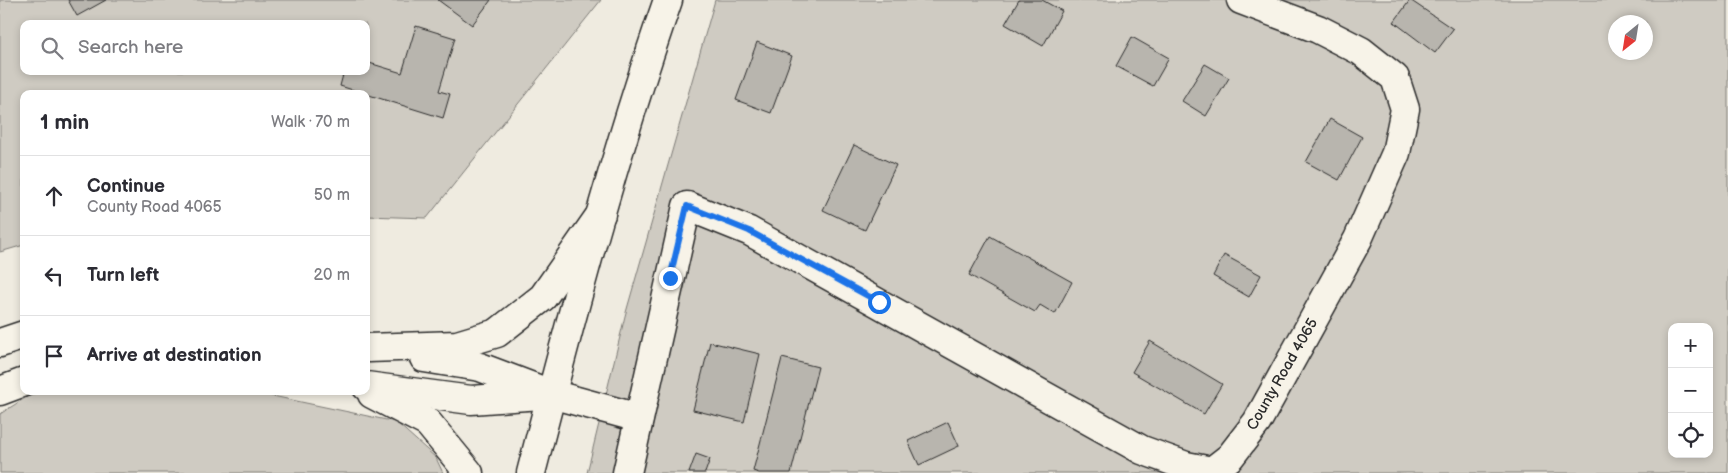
<!DOCTYPE html>
<meta charset="utf-8">
<style>
body{margin:0;font-family:"Balsamiq Sans",sans-serif;background:#f7f7f7;color:#2b2b33}
.controls{position:absolute;right:15px;bottom:15px;display:grid;overflow:hidden;border-radius:10px;box-shadow:0 2px 8px #0003}
.controls button{width:45px;height:45px;display:grid;place-items:center;padding:0;border:0;border-bottom:1px solid #e1e1e2;background:#fff;color:#2b2b33;font:25px sans-serif}
.compass{position:absolute;left:1608px;top:15px;width:45px;height:45px;border-radius:50%;background:#fff;box-shadow:0 2px 8px #0003;rotate:210deg}
.stop{position:absolute;width:15px;height:15px;margin:-11px;border:4px solid #1a73e8;border-radius:50%;background:#fff}
.stop.end{background:#1a73e8;border-color:#fff;box-shadow:0 1px 5px #0008}
.list{margin:0;padding:0;list-style:none}
h2{display:flex;justify-content:space-between;align-items:center;height:65px;margin:0;padding:0 20px;font-size:21px}
h2 small{font-size:16px;font-weight:400;color:#7c7c81}
.list li{display:grid;grid-template-columns:32px 1fr auto;gap:15px;align-items:center;box-sizing:border-box;height:80px;padding:0 20px;border-top:1px solid #e1e1e2}
.list b{display:block;font-size:19px;white-space:nowrap}
.list p{margin:0;font-size:16px;white-space:nowrap;color:#7c7c81}
.list em{font-size:16px;font-style:normal;color:#7c7c81}
.icon{flex:none;width:28px;height:28px;fill:none;stroke:currentColor;stroke-width:2;stroke-linecap:round;stroke-linejoin:round}
.map{position:relative;flex:none;width:1728px;height:473px;overflow:hidden}
.search{position:absolute;background:#fff;box-shadow:0 2px 8px #0003;left:20px;top:20px;width:350px;height:55px;display:flex;align-items:center;gap:12px;box-sizing:border-box;padding:0 18px;border-radius:10px;color:#7c7c81;font-size:19px}
.panel{position:absolute;background:#fff;box-shadow:0 2px 8px #0003;left:20px;top:90px;width:350px;height:305px;border-radius:10px}
.map>svg:first-child{display:block}
.green{fill:#cfcbc2;stroke:#7d7b76;fill-rule:evenodd}
.building{fill:#b8b5ae;stroke:#2b2b2b}
.lines{fill:none;stroke-linecap:round;stroke-linejoin:round}
.minor-casing{stroke:#2b2b2b;stroke-width:31}
.major-casing{stroke:#2b2b2b;stroke-width:31}
.highway-casing{stroke:#2b2b2b;stroke-width:31}
.minor{stroke:#f7f3e8;stroke-width:28}
.major{stroke:#f7f3e8;stroke-width:28}
.highway{stroke:#f7f3e8;stroke-width:28}
.route{stroke:#1a73e8;stroke-width:6}
.labels{text-anchor:middle;stroke-width:4;stroke-linejoin:round;paint-order:stroke}
.street-label{font-size:15px;fill:#2b2b2b;stroke:#f7f3e8}
</style>
<div class="map">
<svg width="1728" height="473" viewBox="0 0 1728 473">
<rect width="100%" height="100%" fill="#efebe0"/>
<filter id="ink" filterUnits="userSpaceOnUse"><feTurbulence type="fractalNoise" baseFrequency=".02" numOctaves="2"/><feDisplacementMap in="SourceGraphic" scale="10" xChannelSelector="R" yChannelSelector="G"/><feConvolveMatrix kernelMatrix="1 2 1 2 8 2 1 2 1" color-interpolation-filters="sRGB"/></filter>
<g filter="url(#ink)">
<g class="green">
<path d="M0,0H601L427,218L366,216V94H24V245L0,252ZM24,24H366V71H24Z"/>
<path d="M715,0H1728V473H587L625,316ZM1616,22H1646V52H1616ZM1672,327H1709V454H1672Z"/>
<path d="M36,391H249L396,422L436,458L443,473H0V414Z"/>
</g>
<g class="building">
<path d="M68,0H106L77,16Z"/>
<path d="M438,0H491L472,25Z"/>
<path d="M1019,0H1042L1062,11L1043,46L1005,24Z"/>
<path d="M1410,0L1453,29L1435,53L1394,22Z"/>
<path d="M416,26L455,38L439,91L450,94L443,118L340,86L344,71H366V62L402,73Z"/>
<path d="M1132,37L1169,58L1153,86L1116,66Z"/>
<path d="M757,42L792,56L771,113L736,100Z"/>
<path d="M1205,64L1229,78L1206,116L1182,101Z"/>
<path d="M1330,119L1362,137L1339,180L1306,162Z"/>
<path d="M854,145L896,165L865,230L823,210Z"/>
<path d="M990,236L1072,282L1055,314L1040,305L1035,312L969,275Z"/>
<path d="M1224,255L1261,275L1249,297L1213,276Z"/>
<path d="M1150,341L1222,384L1204,414L1132,372Z"/>
<path d="M710,342L760,354L744,422L693,410Z"/>
<path d="M782,358L818,367L791,473H759L753,471Z"/>
<path d="M948,422L959,446L919,465L908,441Z"/>
<path d="M696,454L710,459L705,473H689Z"/>
</g>
<g class="lines">
<defs>
<g id="minor">
<path d="M551,394L639,418"/>
<path d="M627,473L687,206L749,231L1142,450L1186,466L1212,471L1230,457L1257,422L1358,239L1396,153L1405,109L1395,78L1361,51L1318,29L1241,0"/>
</g>
<path id="major" d="M531,473C572,314 614,154 668,0"/>
<g id="highway">
<path d="M0,343L24,335"/>
<path d="M368,348L457,345L497,333L543,297L601,214"/>
<path d="M424,358L480,367L551,394"/>
<path d="M366,386L471,400L542,395"/>
<path d="M0,391L24,382"/>
<path d="M372,394L428,423L469,473"/>
</g>
</defs>
<use href="#minor" class="minor-casing"/>
<use href="#major" class="major-casing"/>
<use href="#highway" class="highway-casing"/>
<use href="#minor" class="minor"/>
<use href="#major" class="major"/>
<use href="#highway" class="highway"/>
</g>
</g>
<g class="lines" filter="url(#ink)">
<path class="route" d="M670,278L687,206L749,231L879,302"/>
</g>
<g class="labels">
<g class="street-label">
<text transform="translate(1282 374) rotate(-60)" y="5">County Road 4065</text>
</g>
</g>
</svg>
<div class="controls">
<button>+</button>
<button>−</button>
<button><svg class="icon" aria-label="locate" viewBox="0 0 24 24"><circle cx="12" cy="12" r="6"/><path d="M12 2v4M12 18v4M2 12h4M18 12h4"/></svg></button>
</div>
<svg class="compass" viewBox="-18 -18 36 36"><path d="M0-13l5 13h-10z" fill="#e53935"/><path d="M0 13l5-13h-10z" fill="#7c7c81"/></svg>
<div class="stop" style="left:879px;top:302px"></div>
<div class="stop end" style="left:670px;top:278px"></div>
<div class="search"><svg class="icon" aria-label="search" viewBox="0 0 24 24"><circle cx="10" cy="10" r="6"/><path d="M15 15l6 6"/></svg>Search here</div>
<section class="panel">
<h2>1 min<small>Walk · 70 m</small></h2>
<ul class="list">
<li><svg class="icon" aria-label="ahead" viewBox="0 0 24 24"><path d="M12 20V5M6 11l6-6 6 6"/></svg><div><b>Continue</b><p>County Road 4065</p></div><em>50 m</em></li>
<li><svg class="icon" aria-label="left" viewBox="0 0 24 24"><path d="M17 20v-9H6M10 6l-5 5 5 5"/></svg><div><b>Turn left</b></div><em>20 m</em></li>
<li><svg class="icon" aria-label="arrive" viewBox="0 0 24 24"><path d="M6 21V4h12l-3 4 3 4H6"/></svg><div><b>Arrive at destination</b></div></li>
</ul>
</section>
</div>
